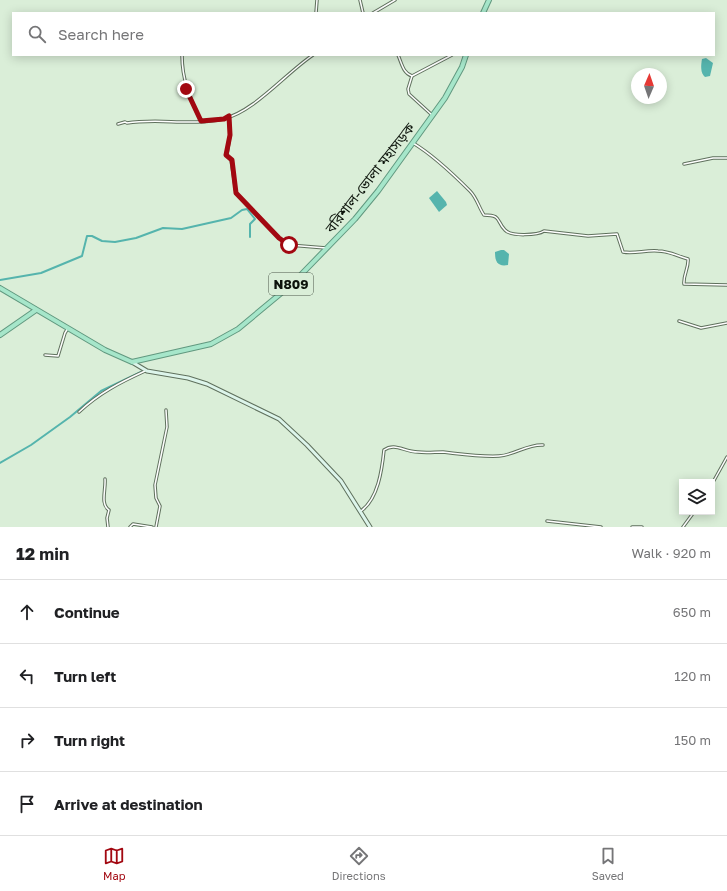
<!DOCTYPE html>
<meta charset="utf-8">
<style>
body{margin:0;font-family:"Golos Text","Noto Sans Bengali",sans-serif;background:#f6f6f6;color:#202124}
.controls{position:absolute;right:12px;bottom:12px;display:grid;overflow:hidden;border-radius:0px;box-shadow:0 2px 10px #0003}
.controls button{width:36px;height:36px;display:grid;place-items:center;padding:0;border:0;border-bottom:1px solid #e0e0e0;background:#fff;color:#202124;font:20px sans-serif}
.compass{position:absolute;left:631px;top:68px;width:36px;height:36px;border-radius:50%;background:#fff;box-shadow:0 2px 10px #0003;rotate:2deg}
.stop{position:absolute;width:12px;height:12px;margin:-9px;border:3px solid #a20811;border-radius:50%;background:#fff}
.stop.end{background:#a20811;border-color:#fff;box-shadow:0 1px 4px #0008}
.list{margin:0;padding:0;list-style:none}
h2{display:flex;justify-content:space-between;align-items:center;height:52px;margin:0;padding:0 16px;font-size:17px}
h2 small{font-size:13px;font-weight:400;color:#757577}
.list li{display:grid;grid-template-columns:26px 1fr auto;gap:12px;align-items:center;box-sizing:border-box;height:64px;padding:0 16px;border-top:1px solid #e0e0e0}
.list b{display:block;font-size:15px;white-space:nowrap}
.list em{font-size:13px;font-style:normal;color:#757577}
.icon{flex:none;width:22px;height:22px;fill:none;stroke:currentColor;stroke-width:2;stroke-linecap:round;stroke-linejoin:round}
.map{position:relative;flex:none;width:727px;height:527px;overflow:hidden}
.search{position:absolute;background:#fff;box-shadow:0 2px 10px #0003;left:12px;right:12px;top:12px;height:44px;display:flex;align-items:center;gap:10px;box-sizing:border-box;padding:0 14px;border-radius:0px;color:#757577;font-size:15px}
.sheet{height:308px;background:#fff}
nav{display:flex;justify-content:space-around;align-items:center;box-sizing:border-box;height:56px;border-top:1px solid #e0e0e0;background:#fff;font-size:11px;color:#757577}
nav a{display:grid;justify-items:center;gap:2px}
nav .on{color:#a20811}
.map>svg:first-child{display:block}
.water{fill:#55b4ad}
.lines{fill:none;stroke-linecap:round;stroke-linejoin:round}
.canal{stroke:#55b4ad;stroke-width:2}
.minor-casing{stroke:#5f705d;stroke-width:3.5}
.secondary-casing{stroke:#5f705d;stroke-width:5}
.trunk-casing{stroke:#61987f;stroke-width:6}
.minor{stroke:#fff;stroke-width:1.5}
.secondary{stroke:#ddf5eb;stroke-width:3}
.trunk{stroke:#a6e6ca;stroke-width:4}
.route{stroke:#a20811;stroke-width:5}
.labels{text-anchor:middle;stroke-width:3;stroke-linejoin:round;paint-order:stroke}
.shield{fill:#daeed8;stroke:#4a5548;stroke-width:1}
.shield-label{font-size:13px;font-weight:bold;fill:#0c130b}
.street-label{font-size:14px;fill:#0c130b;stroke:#daeed8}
</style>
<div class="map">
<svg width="727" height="527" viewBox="0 0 727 527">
<rect width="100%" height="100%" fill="#daeed8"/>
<g class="water">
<path d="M706,58L713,63L710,76L705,77C700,73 701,65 702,59Z"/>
<path d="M437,191L446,202L447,205L439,212L429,198Z"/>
<path d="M501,250H504L509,254L508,265C497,267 495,261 495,252Z"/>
</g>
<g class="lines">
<g class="canal">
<path d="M0,280L41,273L82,256L87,236H92L102,241L115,242L136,238L163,228L182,229L231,218L242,210L247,209L255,219L250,224V237"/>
<path d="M0,463L31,445L70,417L101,391L143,371"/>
</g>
<defs>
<g id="minor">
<path d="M360,0L363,13"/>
<path d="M316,13L317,0"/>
<path d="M373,13L395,0"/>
<path d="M182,55C182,80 190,99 201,121"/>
<path d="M398,55C402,64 403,73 412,76L452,55"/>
<path d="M412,76L408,89L409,94L432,115"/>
<path d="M229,116L230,135L227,155L231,160L236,193L279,238L289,245L326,248"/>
<path d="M118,124L125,122L127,123C158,118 191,126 223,119C254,112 286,73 313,55"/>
<path d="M413,143C433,155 453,174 470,191C477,198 479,208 484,215C502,215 496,221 505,230C511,237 538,235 544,231L588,236L617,234L623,252C635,254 645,250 658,251C669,251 677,256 688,259C689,268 683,275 684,284L727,285"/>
<path d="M684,164L713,158H727"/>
<path d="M679,321L701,328L727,323"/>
<path d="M45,355L58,356L65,333L68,328"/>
<path d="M79,412C99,393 121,382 145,371"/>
<path d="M105,479C106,490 100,504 109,510L107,518L108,527"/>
<path d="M712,484L727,457"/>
<path d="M361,511C378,499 382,470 384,450C395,442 404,452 418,452C426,453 435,452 443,452C461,454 480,457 499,456C515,455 527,444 543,445"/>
<path d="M547,521L601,527"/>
<path d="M130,527L133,524L152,527"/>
<path d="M156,527L160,506L156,498L155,485L167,427L166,410"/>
<path d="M632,527H642"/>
<path d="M683,527L694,512"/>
</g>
<path id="secondary" d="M132,362L147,371L188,378L207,384L279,419L307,445L341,481L370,527"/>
<g id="trunk">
<path d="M483,13L489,0"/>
<path d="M0,288L105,350L132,362L211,344L238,329L291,285L355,219L378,191L445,98L462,67L466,55"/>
<path d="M0,335L36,310"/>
</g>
</defs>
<use href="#minor" class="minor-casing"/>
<use href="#secondary" class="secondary-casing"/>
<use href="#trunk" class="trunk-casing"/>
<use href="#minor" class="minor"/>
<use href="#secondary" class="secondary"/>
<use href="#trunk" class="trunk"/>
</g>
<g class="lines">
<path class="route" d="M186,89L201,121L224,119L229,116L230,135L226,155L232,160L236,193L279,238L289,245"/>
</g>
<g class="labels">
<rect class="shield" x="269" y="273" width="44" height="22" rx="3"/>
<g class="shield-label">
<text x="291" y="289">N809</text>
</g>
<g class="street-label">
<text transform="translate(370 178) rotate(-52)" y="5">বরিশাল-ভোলা মহাসড়ক</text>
</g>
</g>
</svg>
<div class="controls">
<button><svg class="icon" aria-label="layers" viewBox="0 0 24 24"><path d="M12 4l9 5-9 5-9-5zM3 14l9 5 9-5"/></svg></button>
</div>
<svg class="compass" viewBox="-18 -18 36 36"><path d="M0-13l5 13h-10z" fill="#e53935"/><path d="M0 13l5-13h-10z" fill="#757577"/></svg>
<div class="stop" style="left:289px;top:245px"></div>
<div class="stop end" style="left:186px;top:89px"></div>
<div class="search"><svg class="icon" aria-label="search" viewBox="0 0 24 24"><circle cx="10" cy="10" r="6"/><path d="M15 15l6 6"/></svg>Search here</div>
</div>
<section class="sheet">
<h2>12 min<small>Walk · 920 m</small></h2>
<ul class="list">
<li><svg class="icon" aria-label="ahead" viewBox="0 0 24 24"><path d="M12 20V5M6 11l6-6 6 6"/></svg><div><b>Continue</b></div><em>650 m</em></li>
<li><svg class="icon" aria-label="left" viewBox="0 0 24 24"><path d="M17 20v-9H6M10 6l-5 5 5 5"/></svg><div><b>Turn left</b></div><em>120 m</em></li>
<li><svg class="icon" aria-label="right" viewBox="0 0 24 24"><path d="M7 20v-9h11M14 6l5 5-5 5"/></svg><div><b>Turn right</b></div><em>150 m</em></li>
<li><svg class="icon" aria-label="arrive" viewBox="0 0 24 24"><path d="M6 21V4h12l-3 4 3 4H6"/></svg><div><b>Arrive at destination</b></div></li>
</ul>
</section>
<nav>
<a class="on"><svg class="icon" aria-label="map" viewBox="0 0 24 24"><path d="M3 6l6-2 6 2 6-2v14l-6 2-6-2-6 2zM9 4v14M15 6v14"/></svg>Map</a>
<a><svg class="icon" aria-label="directions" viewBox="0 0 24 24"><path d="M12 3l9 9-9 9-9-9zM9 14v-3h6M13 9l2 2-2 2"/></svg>Directions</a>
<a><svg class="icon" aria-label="saved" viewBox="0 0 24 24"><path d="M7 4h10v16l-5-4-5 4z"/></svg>Saved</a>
</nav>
